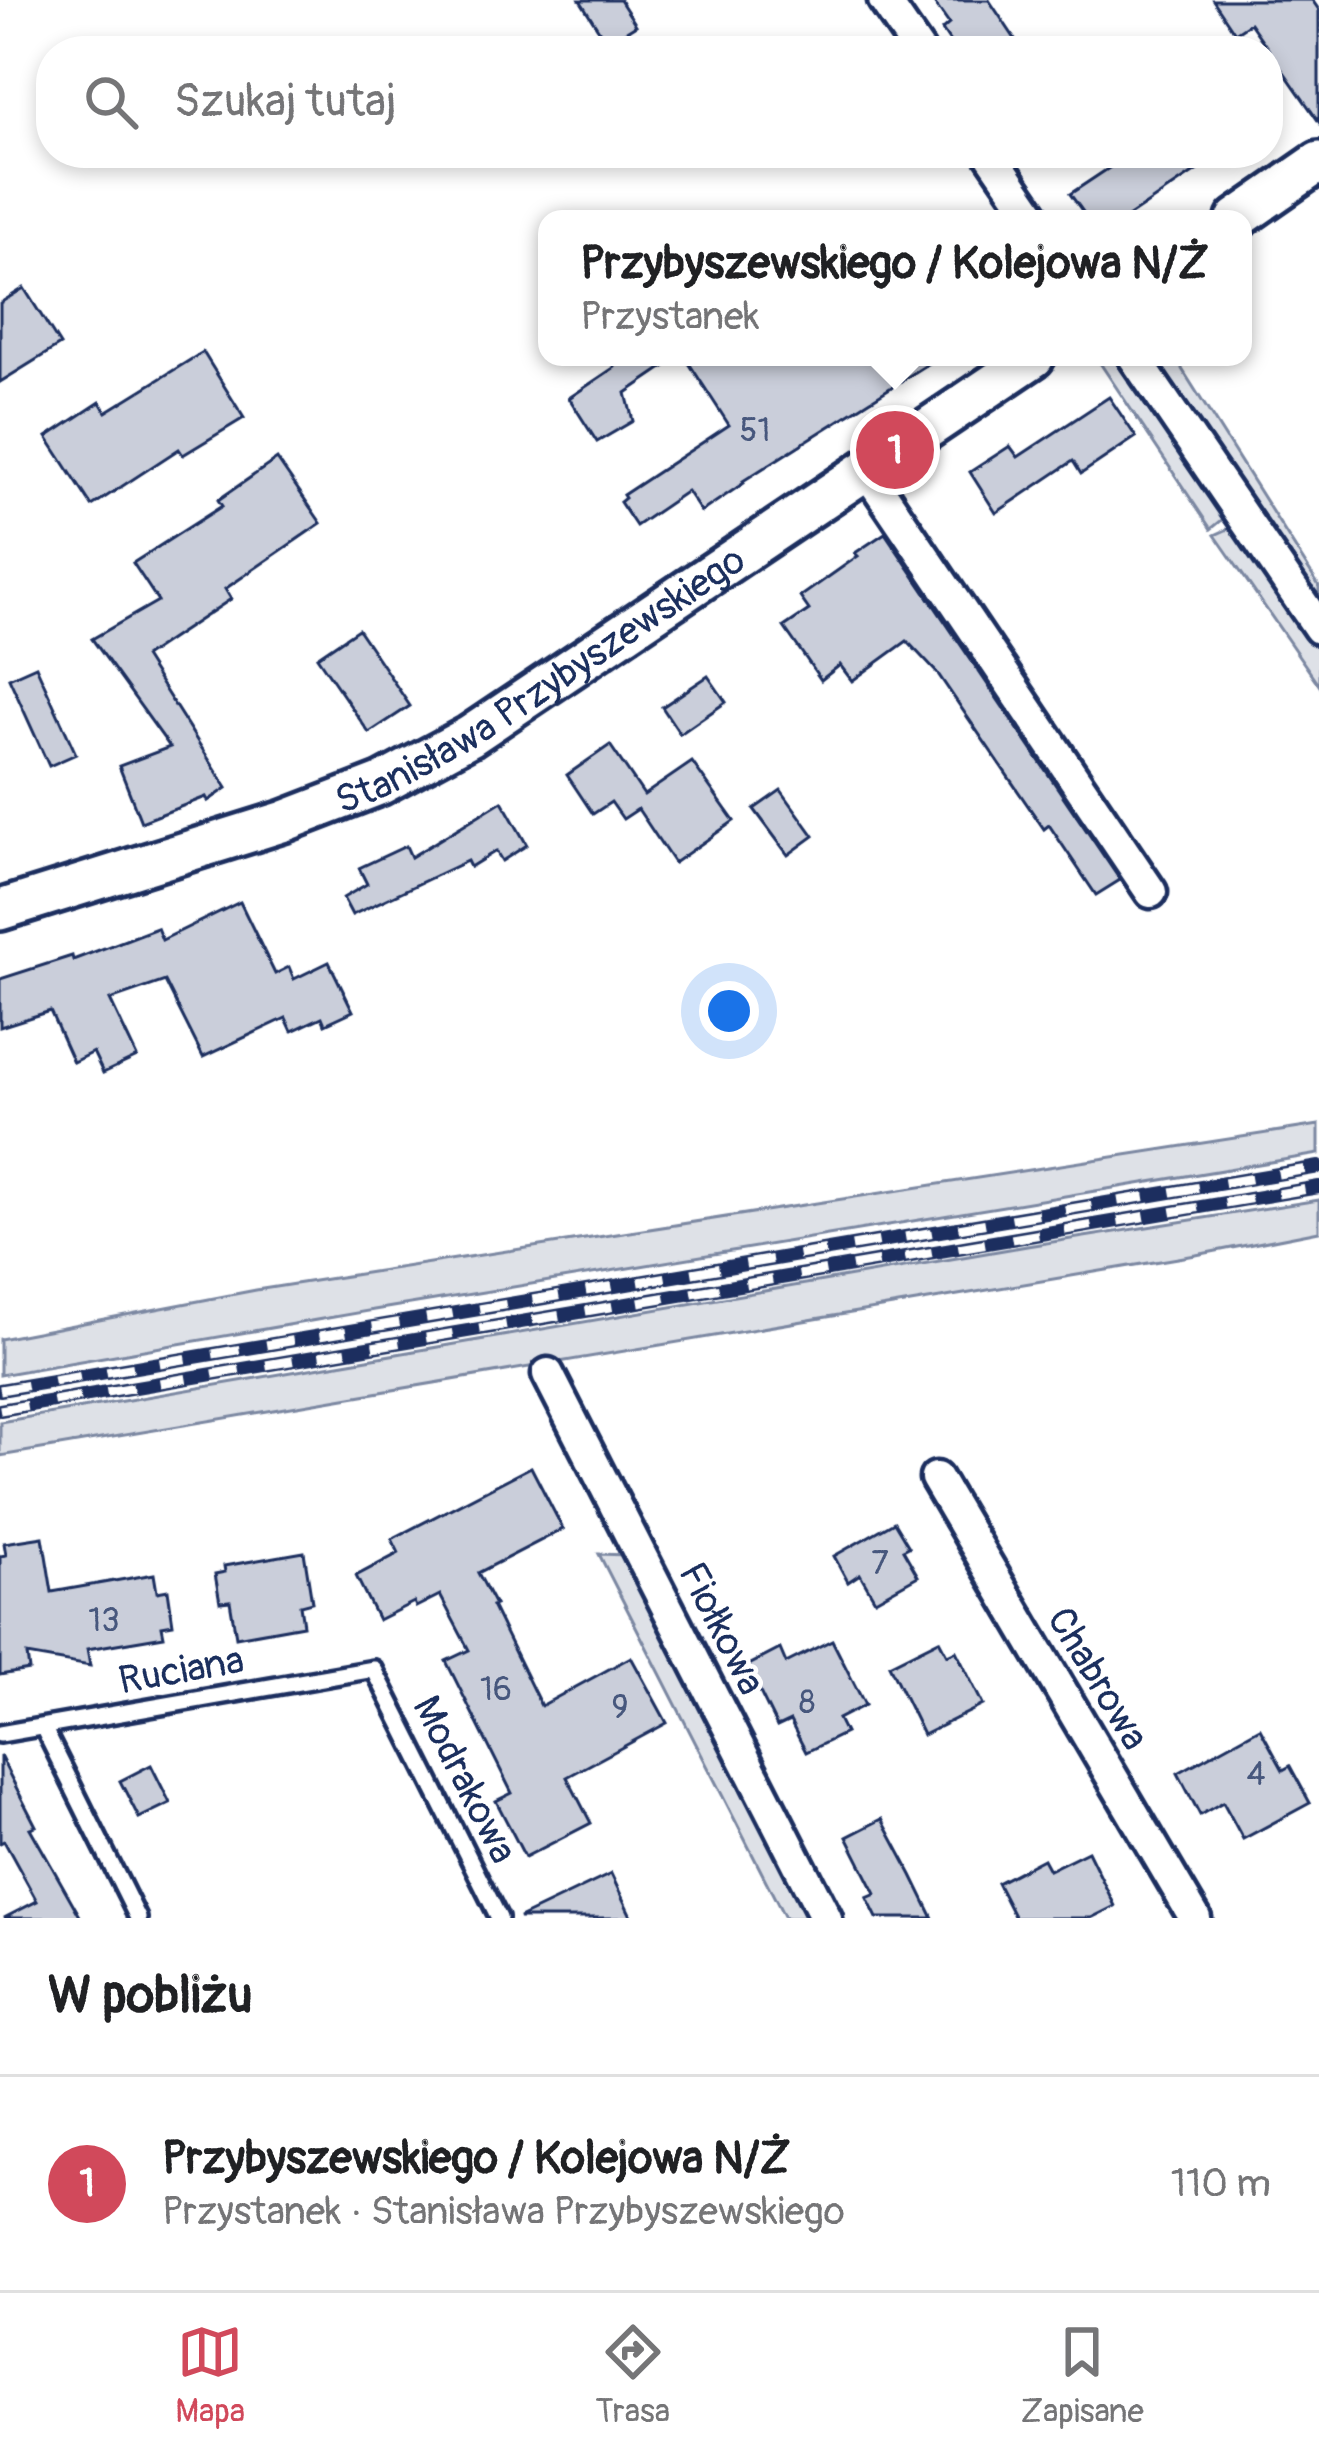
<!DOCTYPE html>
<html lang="pl">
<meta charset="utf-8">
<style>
body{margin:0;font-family:Pangolin,sans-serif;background:#f2f2f2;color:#202124}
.you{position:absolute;left:729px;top:1011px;width:42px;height:42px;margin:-30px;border:9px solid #fff;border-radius:50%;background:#1a73e8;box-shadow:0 0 0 18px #1a73e833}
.badge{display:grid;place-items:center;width:78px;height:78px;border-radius:50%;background:#d1495b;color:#fff;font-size:39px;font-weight:700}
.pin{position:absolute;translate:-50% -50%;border:6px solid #fff;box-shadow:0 3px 12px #0006}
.popup{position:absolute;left:538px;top:210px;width:714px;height:156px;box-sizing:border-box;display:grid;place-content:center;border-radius:24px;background:#fff;filter:drop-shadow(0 3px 9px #0005);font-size:39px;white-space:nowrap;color:#757577}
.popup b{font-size:45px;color:#202124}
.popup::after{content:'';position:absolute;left:50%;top:100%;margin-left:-24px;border:24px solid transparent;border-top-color:#fff}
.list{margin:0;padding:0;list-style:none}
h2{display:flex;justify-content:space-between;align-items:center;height:156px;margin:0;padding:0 48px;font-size:51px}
h2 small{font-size:39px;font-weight:400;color:#757577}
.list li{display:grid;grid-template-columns:78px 1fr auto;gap:36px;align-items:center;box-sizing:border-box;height:216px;padding:0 48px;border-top:3px solid #e0e0e0}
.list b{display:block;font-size:45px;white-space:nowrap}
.list p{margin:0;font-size:39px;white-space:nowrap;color:#757577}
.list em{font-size:39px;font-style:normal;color:#757577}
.icon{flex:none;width:66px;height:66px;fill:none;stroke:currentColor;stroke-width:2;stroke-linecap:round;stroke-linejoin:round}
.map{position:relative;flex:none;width:1319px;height:1918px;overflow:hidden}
.search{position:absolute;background:#fff;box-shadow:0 6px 18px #0003;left:36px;right:36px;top:36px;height:132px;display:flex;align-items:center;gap:30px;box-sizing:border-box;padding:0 42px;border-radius:48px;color:#757577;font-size:45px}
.sheet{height:372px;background:#fff}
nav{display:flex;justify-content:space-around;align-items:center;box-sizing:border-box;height:168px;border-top:3px solid #e0e0e0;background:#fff;font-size:33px;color:#757577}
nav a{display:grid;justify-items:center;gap:6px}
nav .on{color:#d1495b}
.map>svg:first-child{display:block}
.green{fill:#dee1e7;stroke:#7c88a2;stroke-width:3}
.building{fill:#caceda;stroke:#1b2f5e;stroke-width:3}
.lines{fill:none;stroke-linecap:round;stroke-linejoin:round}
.service-casing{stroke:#1b2f5e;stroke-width:24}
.minor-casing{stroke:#1b2f5e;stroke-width:39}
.tertiary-casing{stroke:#1b2f5e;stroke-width:48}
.service{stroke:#fff;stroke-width:15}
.minor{stroke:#fff;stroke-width:30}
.tertiary{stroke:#fff;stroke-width:39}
.rail-casing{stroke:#1b2f5e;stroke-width:14}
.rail{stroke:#fff;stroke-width:9;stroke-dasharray:27;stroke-linecap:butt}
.labels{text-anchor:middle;stroke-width:9;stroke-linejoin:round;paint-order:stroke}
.number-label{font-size:33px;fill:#47577d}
.street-label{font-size:39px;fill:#1b2f5e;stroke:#fff}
</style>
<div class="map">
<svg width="1319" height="1918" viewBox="0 0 1319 1918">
<rect width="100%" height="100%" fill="#fff"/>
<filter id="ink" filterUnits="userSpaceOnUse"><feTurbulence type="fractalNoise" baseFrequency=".00833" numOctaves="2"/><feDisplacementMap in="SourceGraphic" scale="24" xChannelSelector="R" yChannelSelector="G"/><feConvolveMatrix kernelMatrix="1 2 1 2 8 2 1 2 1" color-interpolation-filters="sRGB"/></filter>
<g filter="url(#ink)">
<g class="green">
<path d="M1096,357H1118L1227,516L1211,529Z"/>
<path d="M1149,357H1182V369L1319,586V611Z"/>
<path d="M1235,526L1319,649V685L1215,535Z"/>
<path d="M1319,1125V1154L374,1310L0,1375V1339L256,1290Z"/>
<path d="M1319,1200V1231L1196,1255L0,1456V1422L1027,1246Z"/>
<path d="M599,1554L627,1555L814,1918H785Z"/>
</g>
<g class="building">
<path d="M580,0H620L636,25L607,43Z"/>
<path d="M932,0H989L1023,51H956L942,30L949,24Z"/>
<path d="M1213,0H1312L1319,10V122L1250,23L1235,33Z"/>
<path d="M1104,153H1223L1125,219H1088L1070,194L1112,166Z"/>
<path d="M24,288L60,345L0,382V303Z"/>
<path d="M203,352L244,418L183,455L179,449L92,506L47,437L100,402L106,412Z"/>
<path d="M608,357H679L626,393L633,421L597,442L569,398L615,367Z"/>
<path d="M685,357H939L743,481L744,483L701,512L687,491L636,526L620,502L625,498L623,495L729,425Z"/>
<path d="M1109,397L1136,437L1081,474L1073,461L996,513L970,472L1010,446L1018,457Z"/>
<path d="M277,459L321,523L225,589L231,599L144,657L227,788L208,801L206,797L141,822L119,766L170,747L92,639L158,601L133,563L222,506L218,500Z"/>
<path d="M885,533L1120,880L1096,895L1049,825L1044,829L938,674L907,641L852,681L840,665L821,680L784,627L809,610L800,597L858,556L855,553Z"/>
<path d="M358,629L410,706L369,733L317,657Z"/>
<path d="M36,666L76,754L49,766L9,678Z"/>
<path d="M708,676L726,702L680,734L662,707Z"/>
<path d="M610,745L644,795L692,762L734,821L674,863L638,809L623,819L611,802L593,814L567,775Z"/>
<path d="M781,790L814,836L788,855L754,809Z"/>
<path d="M502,801L527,845L502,861L496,851L470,867L467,861L352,915L343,898L367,884L359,868L406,846L411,857Z"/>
<path d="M240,902L275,974L289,967L294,979L329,962L353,1011L325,1024L322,1017L292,1031L286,1018L203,1057L165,981L110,1000L137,1057L103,1073L93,1052L73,1062L50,1011L0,1027V979L72,956L73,960L157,928L162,940Z"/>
<path d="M531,1467L563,1529L478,1573L495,1605L492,1606L541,1706L631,1657L667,1723L567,1777L591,1823L525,1857L496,1801L512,1793L446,1661L469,1650L440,1595L416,1607L414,1602L378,1620L356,1576L399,1553L392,1539Z"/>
<path d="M894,1522L909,1547L903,1550L918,1576L875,1600L860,1574L848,1582L834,1556Z"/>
<path d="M43,1537L52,1592L154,1574L157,1592L168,1590L173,1624L162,1626L164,1636L87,1649L90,1666L27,1655L29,1670L0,1675V1556L6,1555L4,1543Z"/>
<path d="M304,1552L312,1602L300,1605L303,1625L236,1637L230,1601L220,1602L215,1574L225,1572L224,1566Z"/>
<path d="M832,1640L865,1705L838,1719L845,1733L806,1752L790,1721L777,1727L747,1666L780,1649L786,1663Z"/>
<path d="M939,1640L947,1655L956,1651L983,1705L923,1735L889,1665Z"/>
<path d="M1260,1728L1283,1770L1290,1766L1310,1803L1243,1839L1223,1802L1200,1815L1178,1773Z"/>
<path d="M0,1756L36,1826L30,1828L81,1918H4L37,1901L4,1841L0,1843Z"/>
<path d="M151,1765L170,1803L139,1818L120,1781Z"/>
<path d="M882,1819L912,1875L933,1918H877L867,1898L876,1894L847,1837Z"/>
<path d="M1088,1851L1115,1906L1091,1918H1015L997,1883L1043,1859L1049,1870Z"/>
<path d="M611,1874L632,1918H519Z"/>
</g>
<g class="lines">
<defs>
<g id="service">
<path d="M43,1727L138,1918"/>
<path d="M0,1734L374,1669L499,1918"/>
</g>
<g id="minor">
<path d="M884,0L919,51"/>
<path d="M990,153L1035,219"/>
<path d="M1134,357L1319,628"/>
<path d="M866,470L1151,892"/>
<path d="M548,1374L826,1918"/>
<path d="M936,1478L1195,1918"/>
</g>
<g id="tertiary">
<path d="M1237,219L1319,162"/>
<path id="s1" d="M0,910L285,821L381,784L470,736L1034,357"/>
</g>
</defs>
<use href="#service" class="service-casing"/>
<use href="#minor" class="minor-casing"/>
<use href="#tertiary" class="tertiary-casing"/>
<use href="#service" class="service"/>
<use href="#minor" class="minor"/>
<use href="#tertiary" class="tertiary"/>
<defs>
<g id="rail">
<path d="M0,1390L1319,1167"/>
<path d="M0,1410L1319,1187"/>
</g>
</defs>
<use href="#rail" class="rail-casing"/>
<use href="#rail" class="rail"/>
</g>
</g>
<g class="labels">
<g class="number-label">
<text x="755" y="441">51</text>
<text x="880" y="1574">7</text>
<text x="104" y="1631">13</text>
<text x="496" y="1700">16</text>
<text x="807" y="1713">8</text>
<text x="620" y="1718">9</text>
<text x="1256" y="1785">4</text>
</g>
<g class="street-label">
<text dy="14" stroke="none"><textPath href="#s1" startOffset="591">Stanisława Przybyszewskiego</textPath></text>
<text transform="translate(723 1628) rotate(63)" y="14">Fiołkowa</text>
<text transform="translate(181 1669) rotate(-10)" y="14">Ruciana</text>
<text transform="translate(1099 1678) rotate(59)" y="14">Chabrowa</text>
<text transform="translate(466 1779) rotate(63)" y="14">Modrakowa</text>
</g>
</g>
</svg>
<div class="you"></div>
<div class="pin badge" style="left:895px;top:450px">1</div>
<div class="popup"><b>Przybyszewskiego / Kolejowa N/Ż</b>Przystanek</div>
<div class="search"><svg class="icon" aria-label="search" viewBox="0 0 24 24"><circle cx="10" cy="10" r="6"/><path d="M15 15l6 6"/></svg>Szukaj tutaj</div>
</div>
<section class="sheet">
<h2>W pobliżu<small></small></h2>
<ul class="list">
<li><span class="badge">1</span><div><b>Przybyszewskiego / Kolejowa N/Ż</b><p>Przystanek · Stanisława Przybyszewskiego</p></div><em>110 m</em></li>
</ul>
</section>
<nav>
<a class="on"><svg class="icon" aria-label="map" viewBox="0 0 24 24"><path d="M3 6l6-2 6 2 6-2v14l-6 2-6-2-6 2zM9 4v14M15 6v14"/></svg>Mapa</a>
<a><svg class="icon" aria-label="directions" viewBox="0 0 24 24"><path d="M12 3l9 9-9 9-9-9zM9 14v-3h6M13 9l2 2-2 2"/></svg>Trasa</a>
<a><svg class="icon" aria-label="saved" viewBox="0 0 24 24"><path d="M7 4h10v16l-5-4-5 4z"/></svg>Zapisane</a>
</nav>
